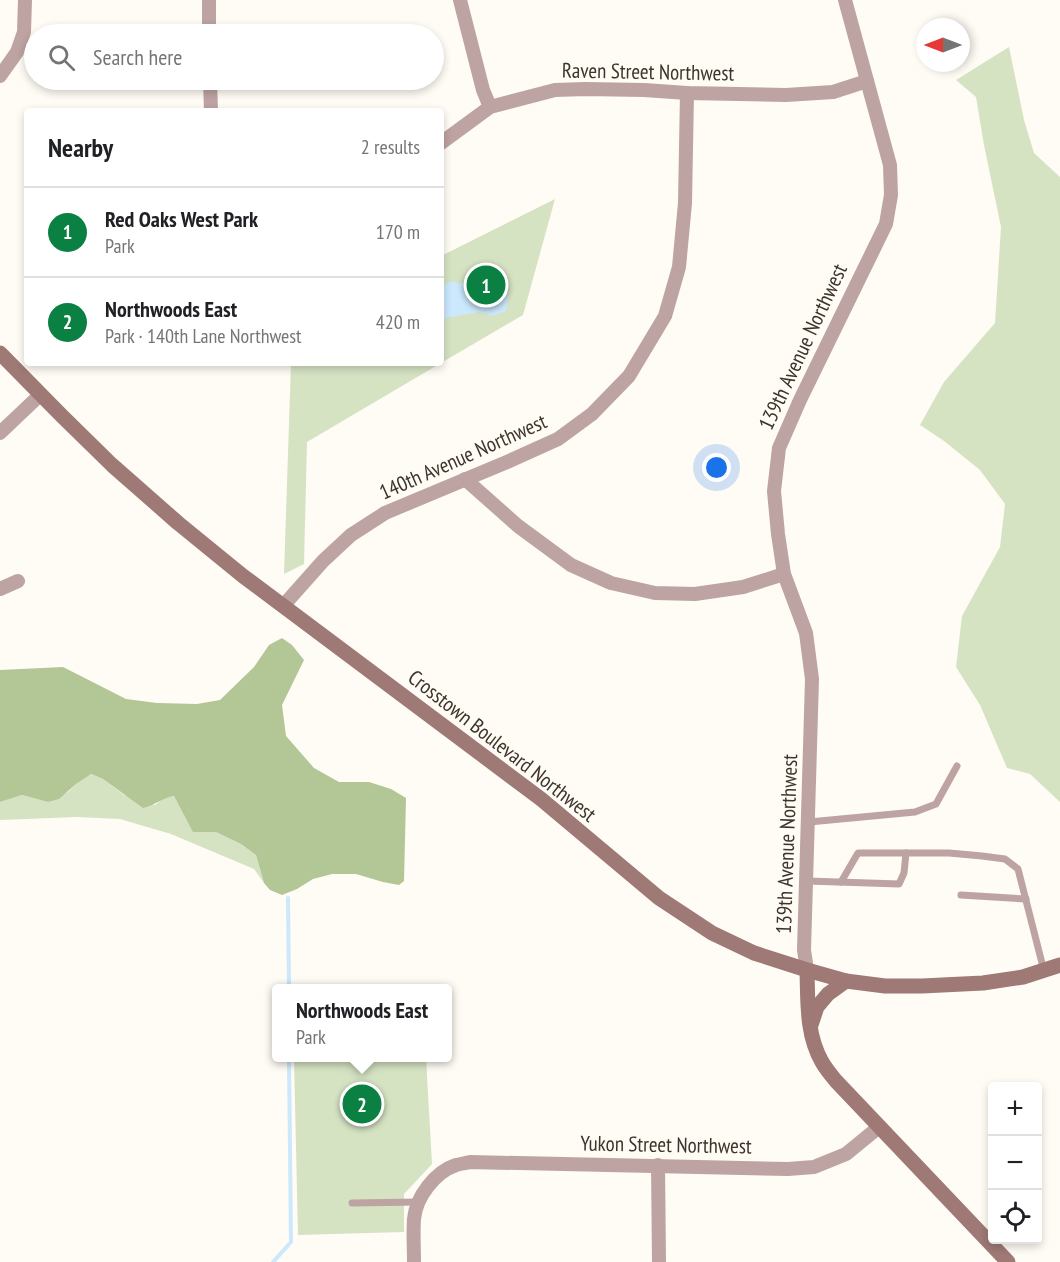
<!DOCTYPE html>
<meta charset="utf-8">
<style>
body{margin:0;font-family:"PT Sans Narrow",sans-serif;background:#f6f6f6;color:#202124}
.controls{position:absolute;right:18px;bottom:18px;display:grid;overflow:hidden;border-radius:6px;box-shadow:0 3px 9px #0003}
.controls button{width:54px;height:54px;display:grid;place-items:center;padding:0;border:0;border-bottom:2px solid #e0e0e0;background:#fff;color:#202124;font:30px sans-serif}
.compass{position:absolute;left:916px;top:18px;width:54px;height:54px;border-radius:50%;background:#fff;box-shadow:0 3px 9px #0003;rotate:270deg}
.you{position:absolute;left:717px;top:468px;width:21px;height:21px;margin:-15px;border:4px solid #fff;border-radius:50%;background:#1a73e8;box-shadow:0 0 0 9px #1a73e833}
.badge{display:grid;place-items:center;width:39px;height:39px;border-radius:50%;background:#0b8043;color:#fff;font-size:20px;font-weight:700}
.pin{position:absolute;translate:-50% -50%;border:3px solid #fff;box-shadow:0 2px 6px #0006}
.popup{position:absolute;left:272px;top:984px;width:180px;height:78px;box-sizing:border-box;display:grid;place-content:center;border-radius:6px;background:#fff;filter:drop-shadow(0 2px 4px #0005);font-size:20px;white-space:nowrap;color:#757577}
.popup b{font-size:22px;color:#202124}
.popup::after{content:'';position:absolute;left:50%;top:100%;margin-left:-12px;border:12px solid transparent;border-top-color:#fff}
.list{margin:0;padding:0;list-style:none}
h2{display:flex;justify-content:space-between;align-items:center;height:78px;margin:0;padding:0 24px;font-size:26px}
h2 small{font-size:20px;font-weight:400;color:#757577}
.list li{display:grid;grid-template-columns:39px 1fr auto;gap:18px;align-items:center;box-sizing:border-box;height:90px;padding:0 24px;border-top:2px solid #e0e0e0}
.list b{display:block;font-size:22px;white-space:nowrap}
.list p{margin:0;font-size:20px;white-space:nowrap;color:#757577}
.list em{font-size:20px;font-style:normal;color:#757577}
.icon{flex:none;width:33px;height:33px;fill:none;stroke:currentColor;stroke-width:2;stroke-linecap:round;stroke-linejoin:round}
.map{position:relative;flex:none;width:1060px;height:1262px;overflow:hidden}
.search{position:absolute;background:#fff;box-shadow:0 3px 9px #0003;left:24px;top:24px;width:420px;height:66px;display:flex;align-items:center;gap:15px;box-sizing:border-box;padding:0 21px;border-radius:33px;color:#757577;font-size:22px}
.panel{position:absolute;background:#fff;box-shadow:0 3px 9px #0003;left:24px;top:108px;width:420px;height:258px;border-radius:6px}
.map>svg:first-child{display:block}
.green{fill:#d5e3c3}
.forest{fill:#b2c696}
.water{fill:#cbe8fc}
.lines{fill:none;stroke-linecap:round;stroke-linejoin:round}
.stream{stroke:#cbe8fc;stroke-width:4}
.lane{stroke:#bda3a1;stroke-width:7}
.street{stroke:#bda3a1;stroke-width:14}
.secondary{stroke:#9e7975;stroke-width:15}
.labels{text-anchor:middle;stroke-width:6;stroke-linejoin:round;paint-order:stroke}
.street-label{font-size:21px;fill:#3d352b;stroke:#fffbf5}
</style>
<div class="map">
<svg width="1060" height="1262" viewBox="0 0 1060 1262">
<rect width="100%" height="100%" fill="#fffbf5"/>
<g class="green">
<path d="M1009,47L1024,120L1034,153L1060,177V802L1030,774L1007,768L980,705L956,667L962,616L1000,547L1005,504L980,470L944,441L920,425L944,382L995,323L1001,227L984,145L976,97L956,80Z"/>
<path d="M555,199L523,315L441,363V256Z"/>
<path d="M291,363H441L307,442L304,564L284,574Z"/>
<path d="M90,774L103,779L124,795L155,805L164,798L174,796L193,831L216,832L241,844L256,855L264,883L254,869L171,834L120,819L77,817L0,820V802L22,795L48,802L68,792L76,784Z"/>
<path d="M294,1058H426L432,1164L404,1194V1232L298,1235Z"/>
</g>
<path class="forest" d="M282,638L292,645L304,660L282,705L286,736L314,768L339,782H369L391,789L406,798L404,881L399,885L383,882L356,874H332L313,879L297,889L282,895L270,890L264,883L256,855L241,844L216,832H193L174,796C162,798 155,805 143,808L103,779L91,774L76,784L59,799L48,802L22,795L0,802V670L63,667L126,699L157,703L197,704L220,700L254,667L269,645Z"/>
<path class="water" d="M482,276H498C507,289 510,295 506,311L492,316L479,312L441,319V286L454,281L458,284Z"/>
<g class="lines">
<g class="stream">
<path d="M288,898L289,988"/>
<path d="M273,1262L291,1242L289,1058"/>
</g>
<g class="lane">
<path d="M809,822L915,812L936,804L957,766"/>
<path d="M807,881L899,884L904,873L906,853"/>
<path d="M841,882L858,853H949L982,856L1005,859L1018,869L1044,971"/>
<path d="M961,895L1026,899"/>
<path d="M352,1203L419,1202"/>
</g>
<g class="street">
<path d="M460,0L483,90L490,107"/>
<path d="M209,34V0"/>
<path d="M0,76L17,52L24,32L25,0"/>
<path d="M210,80L211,111"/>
<path d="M441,143L490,107L555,90L585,89L644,90L687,93L786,95L833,92L867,81"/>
<path d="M0,433L40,395"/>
<path d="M465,479L518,526L571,565L611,583L655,593L695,594L743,587L784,574"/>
<path d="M0,589L18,581"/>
<path d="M283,606L323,561L351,535L385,513L507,462L558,439L592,414L629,376L665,316L679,267L685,203L687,93"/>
<path d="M807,970L804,950L812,679L806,633L784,574L778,534L774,491L779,448L800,400L886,224L891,195L890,165L845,0"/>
<path d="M658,1165L659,1262"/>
<path d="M414,1262C414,1248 413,1233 414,1219C416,1197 435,1172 456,1165C460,1164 466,1163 470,1162L788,1169L814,1167L846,1154L879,1127"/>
</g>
<g class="secondary">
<path d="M0,353L62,416L112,465L178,523L243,576L541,799L659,898L712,933L754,953L807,970L846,981L885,986H922L983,983L1023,977L1060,965"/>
<path d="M807,970C808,1002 806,1034 822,1062C826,1069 831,1075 836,1081L1008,1262"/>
<path d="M811,1025L817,1007L828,994L846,981"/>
</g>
</g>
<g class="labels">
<g class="street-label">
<text transform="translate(648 72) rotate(1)" y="7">Raven Street Northwest</text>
<text transform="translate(803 347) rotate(-65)" y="7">139th Avenue Northwest</text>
<text transform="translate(463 457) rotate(-24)" y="7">140th Avenue Northwest</text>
<text transform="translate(502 746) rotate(38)" y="7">Crosstown Boulevard Northwest</text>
<text transform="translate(787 844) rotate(-88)" y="7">139th Avenue Northwest</text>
<text transform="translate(666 1145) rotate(1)" y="7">Yukon Street Northwest</text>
</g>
</g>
</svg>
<div class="controls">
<button>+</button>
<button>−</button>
<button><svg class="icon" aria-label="locate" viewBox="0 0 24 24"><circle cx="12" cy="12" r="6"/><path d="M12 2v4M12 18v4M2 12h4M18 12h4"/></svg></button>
</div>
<svg class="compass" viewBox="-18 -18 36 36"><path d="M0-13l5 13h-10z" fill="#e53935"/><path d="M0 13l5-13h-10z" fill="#757577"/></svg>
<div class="you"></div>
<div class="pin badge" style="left:486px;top:285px">1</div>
<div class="pin badge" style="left:362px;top:1104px">2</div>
<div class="popup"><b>Northwoods East</b>Park</div>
<div class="search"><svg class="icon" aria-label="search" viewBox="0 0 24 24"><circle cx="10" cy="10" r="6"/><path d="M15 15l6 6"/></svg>Search here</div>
<section class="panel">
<h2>Nearby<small>2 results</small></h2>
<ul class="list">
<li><span class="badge">1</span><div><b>Red Oaks West Park</b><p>Park</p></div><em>170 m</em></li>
<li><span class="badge">2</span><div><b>Northwoods East</b><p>Park · 140th Lane Northwest</p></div><em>420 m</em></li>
</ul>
</section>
</div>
